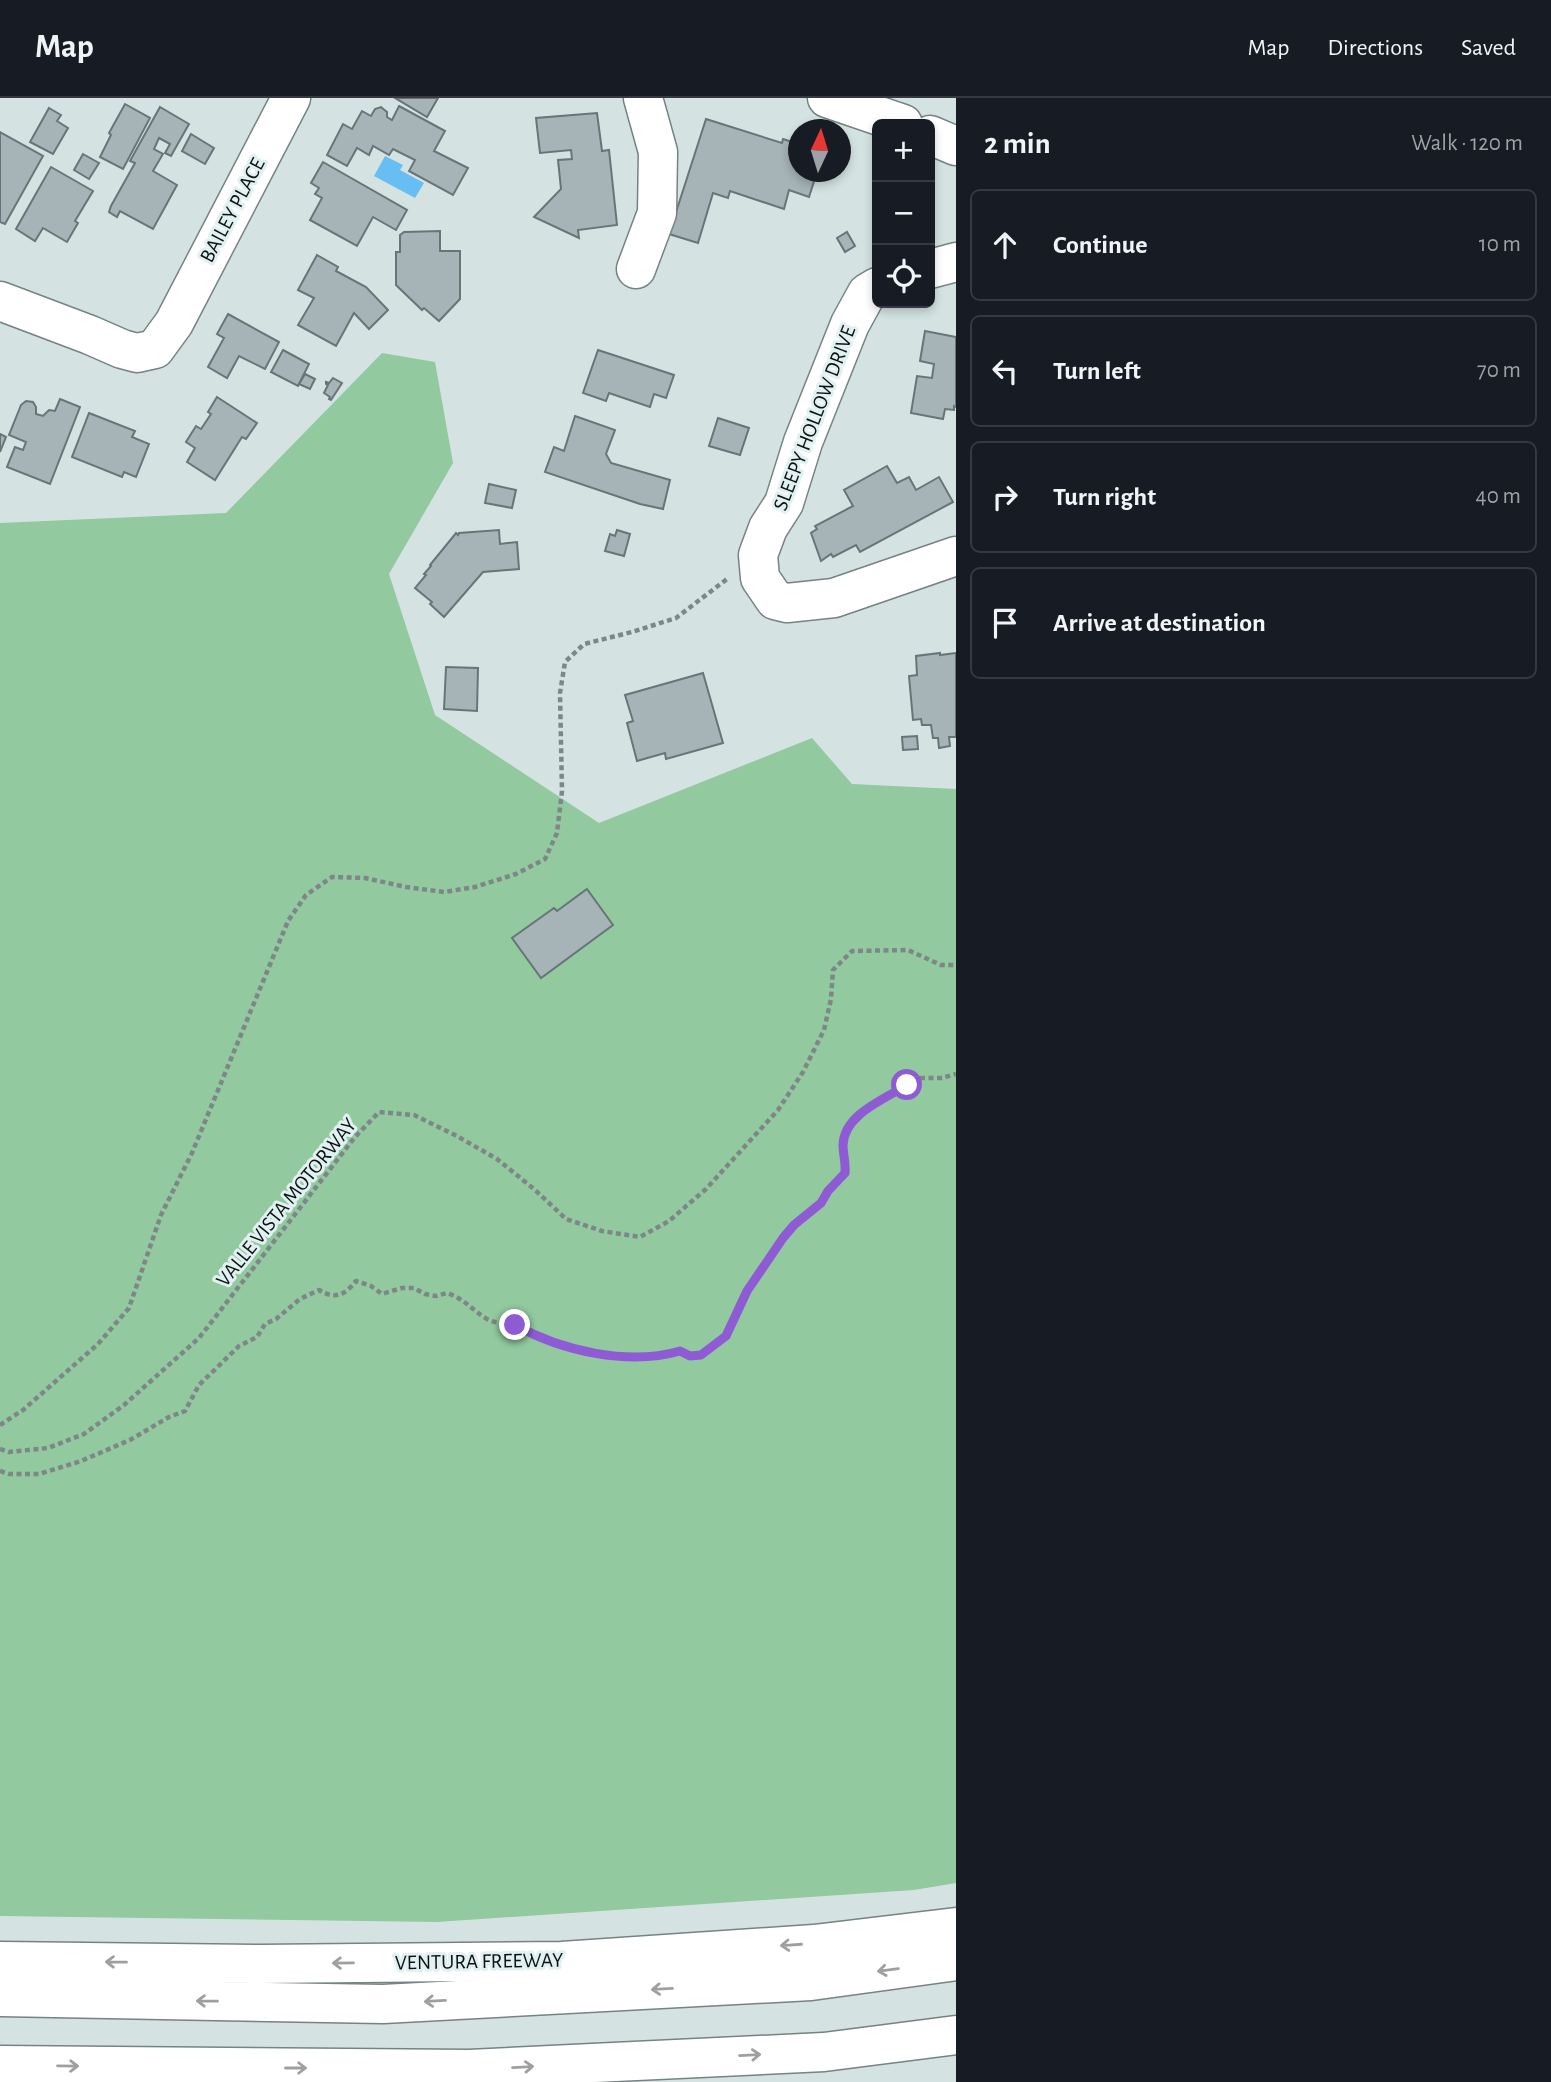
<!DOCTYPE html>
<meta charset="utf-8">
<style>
body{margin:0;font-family:"Alegreya Sans",sans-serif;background:#20242c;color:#f1f3f6}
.controls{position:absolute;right:21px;top:21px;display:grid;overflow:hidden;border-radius:10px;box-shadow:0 4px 10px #0003}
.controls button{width:63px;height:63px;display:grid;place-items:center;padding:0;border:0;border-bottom:2px solid #363941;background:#171b24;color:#f1f3f6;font:35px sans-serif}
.compass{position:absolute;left:788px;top:21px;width:63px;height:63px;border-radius:50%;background:#171b24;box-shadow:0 4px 10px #0003;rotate:4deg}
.stop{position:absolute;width:21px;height:21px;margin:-16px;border:5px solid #8f5bd4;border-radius:50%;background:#fff}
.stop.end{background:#8f5bd4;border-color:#fff;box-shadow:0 2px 7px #0008}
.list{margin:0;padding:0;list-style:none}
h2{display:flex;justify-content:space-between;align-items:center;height:91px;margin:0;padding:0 28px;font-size:30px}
h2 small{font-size:23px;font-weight:400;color:#9ea1a6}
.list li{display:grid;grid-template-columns:46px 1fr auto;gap:21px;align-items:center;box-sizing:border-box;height:112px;margin:0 14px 14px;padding:0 14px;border:2px solid #363941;border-radius:10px}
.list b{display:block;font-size:26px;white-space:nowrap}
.list em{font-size:23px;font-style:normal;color:#9ea1a6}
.icon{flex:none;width:38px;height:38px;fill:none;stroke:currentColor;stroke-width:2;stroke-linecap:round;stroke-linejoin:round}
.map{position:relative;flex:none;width:956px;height:1984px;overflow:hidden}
header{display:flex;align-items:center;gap:42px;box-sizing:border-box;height:98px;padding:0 35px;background:#171b24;border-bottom:2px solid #363941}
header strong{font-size:33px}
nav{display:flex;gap:38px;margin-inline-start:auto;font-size:24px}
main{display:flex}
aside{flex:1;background:#171b24}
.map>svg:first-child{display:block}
.green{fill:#92c99f}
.water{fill:#66bef2}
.building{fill:#a6b4b7;stroke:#687578;stroke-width:2}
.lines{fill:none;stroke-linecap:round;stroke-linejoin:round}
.minor-casing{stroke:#758382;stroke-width:41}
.highway-casing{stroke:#758382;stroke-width:41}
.path{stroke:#7d8787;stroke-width:4.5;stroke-dasharray:5 3.5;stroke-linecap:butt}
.minor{stroke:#fff;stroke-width:38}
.highway{stroke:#fff;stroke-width:38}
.oneway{stroke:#9ea0a0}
.route{stroke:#8f5bd4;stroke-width:9}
.labels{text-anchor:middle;stroke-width:6;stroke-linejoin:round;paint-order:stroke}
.street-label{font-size:21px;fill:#0c1111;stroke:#e1f0f0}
</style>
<header>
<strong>Map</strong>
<nav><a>Map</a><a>Directions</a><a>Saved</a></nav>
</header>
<main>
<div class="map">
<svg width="956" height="1984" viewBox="0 0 956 1984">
<rect width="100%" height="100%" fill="#d4e3e2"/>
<path class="green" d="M382,255L435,264L453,365L389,476L435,617L599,725L812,640L852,686L956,691V1785L914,1792L437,1824L0,1818V425L226,415Z"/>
<path class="water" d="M385,58L403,67L400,72L424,85L415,100L374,78Z"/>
<g class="building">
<path d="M395,0H438L427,19Z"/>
<path d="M125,6L150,20L123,71L100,59L111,37L109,35Z"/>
<path d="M399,8L445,33L434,53L468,70L453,97L409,73L415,62L393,51L389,57L373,48L369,57L357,50L347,68L327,57L343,26L352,31L362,13L371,18L375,11L381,9L387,14V19L392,22Z"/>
<path d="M160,9L189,26L171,58L165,55L170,46L159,40L154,51L163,56L153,73L177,87L153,131L120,113L117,119L109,114L111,108L135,65L130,63Z"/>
<path d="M49,10L61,17L57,23L68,30L53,56L30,44Z"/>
<path d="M597,15L602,53L609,52L617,127L578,132L579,140L534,119L561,91L558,62L572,61L571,52L540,55L536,20Z"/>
<path d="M706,21L782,45L783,41L799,46V74H817L809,99L789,92L784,111L730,93L728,100L713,95L698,145L669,136Z"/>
<path d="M0,34L43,58L5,126L0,124Z"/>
<path d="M191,36L214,50L205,66L182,53Z"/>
<path d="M83,56L99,65L89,81L74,72Z"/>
<path d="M323,64L407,112L396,132L373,119L357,148L310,122L322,100L315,96L319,90L311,85Z"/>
<path d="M51,69L93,93L75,123L78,125L67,144L43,130L35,143L16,131Z"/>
<path d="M440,133V153H460V201L439,223L424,210L422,212L396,187V154H400V137L404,134Z"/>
<path d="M847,134L855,148L845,154L837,140Z"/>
<path d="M317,157L338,169L336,173L366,189L388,212L369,231L354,215L336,248L298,227L314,200L298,192Z"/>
<path d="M228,216L279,244L265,271L239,258L227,280L208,269L224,240L217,236Z"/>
<path d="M925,233L956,239V309L954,308V312L945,311L943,321L911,315L917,278L932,280L934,266L920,263Z"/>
<path d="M283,252L309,266L298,288L271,274Z"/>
<path d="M598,252L674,277L666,300L654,296L650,309L609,295L606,303L583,295Z"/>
<path d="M305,276L315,281L310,291L299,286Z"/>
<path d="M333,280L342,285L331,302L329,301L330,299L324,295L328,287L326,286V284L329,285Z"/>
<path d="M217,299L257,325L246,341L242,339L215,382L187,364L195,350L186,344L196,328L201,331L211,316L208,314Z"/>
<path d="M60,301L80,309L50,386L7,369L15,349L23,352L26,344L9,337L21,307L26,303L33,304L36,309V316L43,318L49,312L55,313Z"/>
<path d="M89,315L135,333L132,339L149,346L136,379L124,374L122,379L72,359Z"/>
<path d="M575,318L615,332L606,356L611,365L670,382L663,411L640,406L545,374L554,349L564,353Z"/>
<path d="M718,320L749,330L740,357L709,348Z"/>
<path d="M0,336L6,339L0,354Z"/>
<path d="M887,368L897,385L909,379L916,392L939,379L953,404L860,454L856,447L833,459L831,456L821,463L811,435L817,431L815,428L853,408L844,392Z"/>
<path d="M489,386L516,392L512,410L485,405Z"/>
<path d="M499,432L500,446L517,444L519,471L483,474L444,519L430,506L432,504L415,490L426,477L424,476L431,468L430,467L456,435L458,437L459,435Z"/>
<path d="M617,432L630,436L624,458L605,453L610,436L615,438Z"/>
<path d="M940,555V557L956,555V639H949L950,648L939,650L938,640H933L931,627H922L921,621L913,622L909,578L917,577L916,558Z"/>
<path d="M446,569L478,570L477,613L444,611Z"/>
<path d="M703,575L723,645L666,661L665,655L637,663L627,625L633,623L625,597Z"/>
<path d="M917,638L918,651L903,652L902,639Z"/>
<path d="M587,791L613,827L541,880L512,840L554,810L557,813Z"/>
</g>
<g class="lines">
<defs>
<g id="minor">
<path d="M827,0L903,26"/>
<path d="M930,37L956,48"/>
<path d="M636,171L657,115L658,54L643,0"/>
<path d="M930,171L956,164"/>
<path d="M877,189L867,195L850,226L803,344L784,405L768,430L758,457L760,480L775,502L787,505L834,500L956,458"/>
<path d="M0,203L90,237L122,251L137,255L155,251L174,225L291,0"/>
</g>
<g id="highway">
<path d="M0,1863L260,1866L562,1863L814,1846L956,1829"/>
<path d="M0,1899L383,1906L811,1883L956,1863"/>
<path d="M0,1967L469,1971L824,1954L956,1937"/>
</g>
</defs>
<use href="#minor" class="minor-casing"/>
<use href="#highway" class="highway-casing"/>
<g class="path">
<path d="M0,1327L23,1312L98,1246L129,1210L161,1117L192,1055L288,823L306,797L332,779L365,780L406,789L444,794L475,789L516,776L545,761L557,735L562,693L560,595L565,564L584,546L632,534L676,520L727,481"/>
<path d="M0,1351L9,1354L48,1350L84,1336L124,1307L199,1240L355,1039L379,1014L414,1017L455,1037L497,1061L534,1091L566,1121L602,1133L640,1139L669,1123L706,1091L778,1012L803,974L824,932L831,901L833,872L852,853L908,852L941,867H956"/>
<path d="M0,1373L9,1376H39L81,1363L130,1342L169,1319L185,1313L199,1287L239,1248L257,1239L265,1226L276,1221L300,1201L319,1192C335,1202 345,1197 356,1183L371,1188L382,1196L402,1190H414L425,1196L436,1198L447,1195C465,1201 472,1212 487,1221C495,1226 505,1224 513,1227C521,1230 529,1236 537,1239C577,1257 638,1265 680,1253L690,1257H701L726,1238L747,1193L783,1140L794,1127L821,1105L828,1093L845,1075L846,1060L843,1047L847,1033L858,1018L869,1008L921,980H942L956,976"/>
</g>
<use href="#minor" class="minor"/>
<use href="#highway" class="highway"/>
</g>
<defs><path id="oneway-shaft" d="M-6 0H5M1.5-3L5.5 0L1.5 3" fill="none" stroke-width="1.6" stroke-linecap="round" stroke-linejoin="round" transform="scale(1.75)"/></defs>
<g class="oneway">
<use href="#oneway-shaft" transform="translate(791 1847) rotate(176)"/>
<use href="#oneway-shaft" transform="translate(116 1864) rotate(-179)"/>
<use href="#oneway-shaft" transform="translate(343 1865) rotate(179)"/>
<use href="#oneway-shaft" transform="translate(888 1872) rotate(172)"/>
<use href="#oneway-shaft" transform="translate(662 1891) rotate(177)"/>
<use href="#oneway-shaft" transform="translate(207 1903) rotate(-179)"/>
<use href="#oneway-shaft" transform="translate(435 1903) rotate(177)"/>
<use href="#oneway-shaft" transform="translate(750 1957) rotate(-3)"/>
<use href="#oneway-shaft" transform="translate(68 1968) rotate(1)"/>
<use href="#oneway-shaft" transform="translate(523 1969) rotate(-3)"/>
<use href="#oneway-shaft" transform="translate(296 1970)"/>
</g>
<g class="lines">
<path class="route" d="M515,1227C562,1253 628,1268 680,1253L690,1258L701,1257L726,1238L747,1193L783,1140L794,1127L821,1105L828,1093L845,1075C846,1065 843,1056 843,1047C844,1016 885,1001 907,987"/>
</g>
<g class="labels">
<g class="street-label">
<text transform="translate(232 112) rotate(-62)" y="7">BAILEY PLACE</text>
<text transform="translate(814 320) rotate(-69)" y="7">SLEEPY HOLLOW DRIVE</text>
<text transform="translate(286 1104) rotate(-51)" y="7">VALLE VISTA MOTORWAY</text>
<text transform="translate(479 1863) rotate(-1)" y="7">VENTURA FREEWAY</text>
</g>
</g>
</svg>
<div class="controls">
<button>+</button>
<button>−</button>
<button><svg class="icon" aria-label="locate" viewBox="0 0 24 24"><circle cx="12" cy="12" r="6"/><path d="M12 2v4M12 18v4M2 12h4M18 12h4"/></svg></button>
</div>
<svg class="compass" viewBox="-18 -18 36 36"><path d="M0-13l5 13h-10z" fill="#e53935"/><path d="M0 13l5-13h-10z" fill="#9ea1a6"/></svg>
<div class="stop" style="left:907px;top:987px"></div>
<div class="stop end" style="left:515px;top:1227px"></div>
</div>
<aside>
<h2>2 min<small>Walk · 120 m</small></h2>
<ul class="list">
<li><svg class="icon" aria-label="ahead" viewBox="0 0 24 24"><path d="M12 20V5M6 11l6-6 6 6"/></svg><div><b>Continue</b></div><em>10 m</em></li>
<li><svg class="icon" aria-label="left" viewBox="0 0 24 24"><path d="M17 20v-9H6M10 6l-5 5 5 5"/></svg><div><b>Turn left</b></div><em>70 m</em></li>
<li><svg class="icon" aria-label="right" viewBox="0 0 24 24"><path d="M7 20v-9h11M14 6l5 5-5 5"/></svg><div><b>Turn right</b></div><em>40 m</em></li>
<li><svg class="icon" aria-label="arrive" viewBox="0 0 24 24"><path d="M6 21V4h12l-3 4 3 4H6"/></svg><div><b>Arrive at destination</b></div></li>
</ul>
</aside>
</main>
